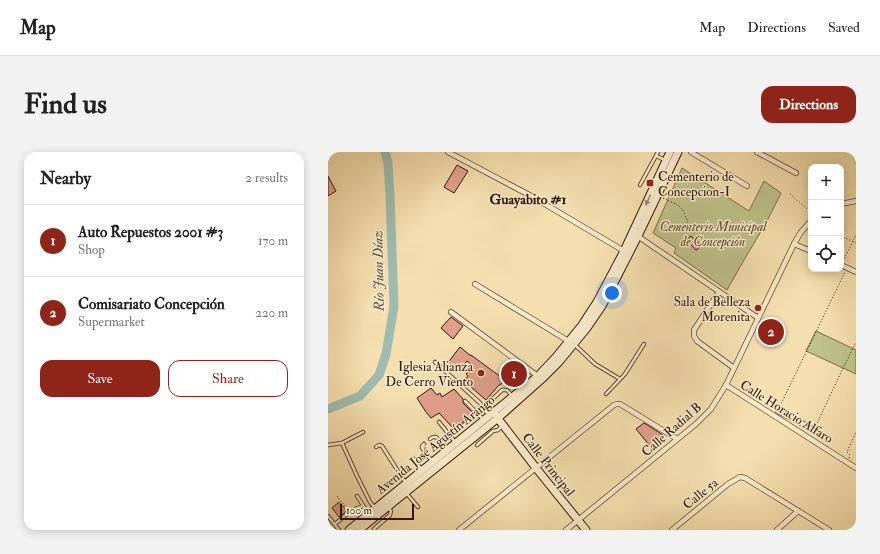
<!DOCTYPE html>
<meta charset="utf-8">
<style>
body{margin:0;font-family:"IM FELL Double Pica",serif;background:#f2f2f2;color:#222}
.controls{position:absolute;right:12px;top:12px;display:grid;overflow:hidden;border-radius:8px;box-shadow:0 2px 10px #0003}
.controls button{width:36px;height:36px;display:grid;place-items:center;padding:0;border:0;border-bottom:1px solid #e0e0e0;background:#fff;color:#222;font:20px sans-serif}
.scale{position:absolute;left:12px;bottom:10px;width:74px;box-sizing:border-box;padding-left:4px;border:2px solid #301709;border-top:0;font-size:11px;line-height:14px;white-space:nowrap;color:#301709;-webkit-text-stroke:3px #f8eaca;paint-order:stroke}
.you{position:absolute;left:284px;top:141px;width:14px;height:14px;margin:-10px;border:3px solid #fff;border-radius:50%;background:#1a73e8;box-shadow:0 0 0 6px #1a73e833}
.badge{display:grid;place-items:center;width:26px;height:26px;border-radius:50%;background:#8f2418;color:#fff;font-size:13px;font-weight:700}
.pin{position:absolute;translate:-50% -50%;border:2px solid #fff;box-shadow:0 1px 4px #0006}
.list{margin:0;padding:0;list-style:none}
h2{display:flex;justify-content:space-between;align-items:center;height:52px;margin:0;padding:0 16px;font-size:17px}
h2 small{font-size:13px;font-weight:400;color:#767676}
.list li{display:grid;grid-template-columns:26px 1fr auto;gap:12px;align-items:center;box-sizing:border-box;height:72px;padding:0 16px;border-top:1px solid #e0e0e0}
.list b{display:block;font-size:15px;white-space:nowrap}
.list p{margin:0;font-size:13px;white-space:nowrap;color:#767676}
.list em{font-size:13px;font-style:normal;color:#767676}
.actions{display:flex;gap:8px;padding:12px 16px}
.actions a{flex:1;padding:9px 0;border:1px solid #8f2418;border-radius:12px;text-align:center;font-size:14px;color:#8f2418}
.actions .main{background:#8f2418;color:#fff}
.icon{flex:none;width:22px;height:22px;fill:none;stroke:currentColor;stroke-width:2;stroke-linecap:round;stroke-linejoin:round}
.map{position:relative;flex:none;width:528px;height:378px;overflow:hidden;border-radius:12px}
header{display:flex;align-items:center;gap:24px;box-sizing:border-box;height:56px;padding:0 20px;background:#fff;border-bottom:1px solid #e0e0e0}
header strong{font-size:19px}
nav{display:flex;gap:22px;margin-inline-start:auto;font-size:14px}
.intro{display:flex;align-items:center;justify-content:space-between;box-sizing:border-box;height:96px;padding:0 24px}
h1{margin:0;font-size:28px}
.button{padding:10px 18px;border-radius:12px;background:#8f2418;color:#fff;font-size:14px;font-weight:700}
main{display:flex;gap:24px;padding:0 24px}
aside{flex:1;background:#fff;border-radius:12px;box-shadow:0 2px 10px #0003}
.map>svg:first-child{display:block}
.green{fill:#bec189;stroke:#776c49}
.lines{fill:none;stroke-linecap:round;stroke-linejoin:round}
.river{stroke:#9dbcaf;stroke-width:9}
.building{fill:#e2a08c;stroke:#301709}
.lane-casing{stroke:#614932;stroke-width:4.5}
.street-casing{stroke:#614932;stroke-width:6}
.secondary-casing{stroke:#301709;stroke-width:9}
.path{stroke:#301709;stroke-width:1;stroke-dasharray:1 2;stroke-linecap:butt}
.lane{stroke:#f8eaca;stroke-width:2.5}
.street{stroke:#f8eaca;stroke-width:4.5}
.secondary{stroke:#f8eaca;stroke-width:7}
.oneway{fill:#9e8b73}
.poi-dot{fill:#8f2418;stroke:#f8eaca;stroke-width:1.5}
.labels{text-anchor:middle;stroke-width:3;stroke-linejoin:round;paint-order:stroke}
.poi-label{font-size:13px;fill:#301709;stroke:#f8eaca;text-anchor:end}
.park-label{font-size:13px;font-style:italic;fill:#5b4a2f;stroke:#f8eaca}
.street-label{font-size:13px;fill:#301709;stroke:#f8eaca}
.neighbourhood-label{font-size:14px;font-weight:bold;fill:#301709;stroke:#f8eaca}
.water-label{font-size:14px;font-style:italic;fill:#565143;stroke:#f8eaca}
</style>
<header>
<strong>Map</strong>
<nav><a>Map</a><a>Directions</a><a>Saved</a></nav>
</header>
<div class="intro"><h1>Find us</h1><a class="button">Directions</a></div>
<main>
<aside>
<h2>Nearby<small>2 results</small></h2>
<ul class="list">
<li><span class="badge">1</span><div><b>Auto Repuestos 2001 #3</b><p>Shop</p></div><em>170 m</em></li>
<li><span class="badge">2</span><div><b>Comisariato Concepción</b><p>Supermarket</p></div><em>220 m</em></li>
</ul>
<div class="actions"><a class="main">Save</a><a>Share</a></div>
</aside>
<div class="map">
<svg width="528" height="378" viewBox="0 0 528 378">
<rect width="100%" height="100%" fill="#f5dfae"/>
<filter id="stains"><feTurbulence type="fractalNoise" baseFrequency=".005" numOctaves="4"/><feColorMatrix values="0 0 0 0 .2 0 0 0 0 .09 0 0 0 0 .02 0 0 0 .5 -.17"/></filter>
<radialGradient id="worn" r=".72"><stop offset=".6" stop-color="#630" stop-opacity="0"/><stop offset="1" stop-color="#630" stop-opacity=".3"/></radialGradient>
<g class="green">
<path d="M354,16L421,59L436,29L453,41L438,71L416,108L399,138L346,101L348,96L325,81Z"/>
<path d="M488,179L528,198V222L478,199Z"/>
</g>
<g class="lines">
<path class="river" d="M0,257L32,244L51,223L58,202L66,154L62,44L60,11L57,0"/>
</g>
<g class="building">
<path d="M129,13L140,19L126,41L116,35Z"/>
<path d="M0,24L8,39L0,44Z"/>
<path d="M363,84L373,94L368,98L358,88Z"/>
<path d="M123,165L135,174L125,187L113,176Z"/>
<path d="M442,171L450,174L443,190L435,187Z"/>
<path d="M132,195L143,204V203L177,228L172,233H171L158,248L136,229L140,224L138,222L145,214L139,209L129,220L119,212Z"/>
<path d="M187,214L193,219L184,231L178,226Z"/>
<path d="M103,236L109,243L112,241L114,245L126,237L135,247V251L146,262L126,277L111,261L103,266L98,260L89,246Z"/>
<path d="M316,271L335,283L322,294L308,277Z"/>
<path d="M11,350L19,359L11,365L4,356Z"/>
</g>
<g class="lines">
<defs>
<g id="lane">
<path d="M328,4L337,8"/>
<path d="M312,33L330,0"/>
<path d="M247,193L267,212L292,227"/>
<path d="M107,210L152,251L161,264"/>
<path d="M278,242L297,222L316,192"/>
<path d="M137,249L155,267"/>
<path d="M155,256L174,238H179L184,244"/>
<path d="M111,270L127,290"/>
<path d="M122,284L150,262"/>
<path d="M102,287L105,285H108L119,296"/>
<path d="M14,291L29,324L42,350L47,356"/>
<path d="M96,292L94,294V296L104,309"/>
<path d="M0,293L14,291L35,280"/>
<path d="M149,293L165,279L170,278L174,274"/>
<path d="M48,295L51,293L54,294L77,330"/>
<path d="M86,307L94,318"/>
<path d="M79,342L90,355"/>
<path d="M29,344L40,361"/>
<path d="M27,357L35,354"/>
<path d="M0,364L11,378"/>
<path d="M7,372L19,362"/>
<path d="M46,377L62,363L63,359L60,355"/>
</g>
<g id="street">
<path d="M120,0L205,45L296,99"/>
<path d="M363,0L419,34"/>
<path d="M429,0L468,21"/>
<path d="M513,52L528,49"/>
<path d="M308,83L430,166"/>
<path d="M466,92L483,99"/>
<path d="M513,113L528,120"/>
<path d="M147,132L242,190"/>
<path d="M391,140L366,178V184L369,189L406,216"/>
<path d="M123,160L211,225"/>
<path d="M398,233L528,316"/>
<path d="M450,259L481,275"/>
<path d="M131,378L286,253L289,252H292L349,287"/>
<path d="M238,378L368,272L383,257L398,233L466,92L473,80L483,69"/>
<path d="M344,378L400,332L412,325L417,326L501,378"/>
<path d="M449,378L470,359"/>
</g>
<g id="secondary">
<path d="M168,264L208,316L258,378"/>
<path d="M21,378L210,224L227,206L241,189L254,173L269,150L296,99L342,0"/>
<path d="M31,378L170,266L214,227L231,210L259,176L274,154L287,129L310,84L350,0"/>
</g>
</defs>
<use href="#lane" class="lane-casing"/>
<use href="#street" class="street-casing"/>
<use href="#secondary" class="secondary-casing"/>
<g class="path">
<path d="M462,42L483,60"/>
<path d="M335,46L350,53L355,58L364,81"/>
<path d="M513,84L528,91"/>
<path d="M515,109L528,83"/>
<path d="M452,254L517,120"/>
<path d="M484,282L515,216L528,190"/>
<path d="M521,306L522,303L519,300L528,280"/>
<path d="M9,344L20,358"/>
</g>
<use href="#lane" class="lane"/>
<use href="#street" class="street"/>
<use href="#secondary" class="secondary"/>
</g>
<defs><path id="oneway-solid" d="M-6-.8H1V-3.2L6.5 0L1 3.2V.8H-6Z"/></defs>
<use class="oneway" href="#oneway-solid" transform="translate(320 48) rotate(115)"/>
<g class="poi-dot">
<rect x="318" y="27" width="8" height="8" rx="2"/>
<circle cx="430" cy="156" r="4"/>
<circle cx="153" cy="221" r="4"/>
</g>
<g class="labels">
<g class="poi-label">
<text x="330" y="29" text-anchor="start">Cementerio de<tspan x="330" dy="15">Concepcion-I</tspan></text>
<text x="422" y="154">Sala de Belleza<tspan x="422" dy="15">Morenita</tspan></text>
<text x="145" y="219">Iglesia Alianza<tspan x="145" dy="15">De Cerro Viento</tspan></text>
</g>
<g class="park-label">
<text x="385" y="79">Cementerio Municipal<tspan x="385" dy="15">de Concepción</tspan></text>
</g>
<g class="street-label">
<text transform="translate(459 259) rotate(32)" y="5">Calle Horacio Alfaro</text>
<text transform="translate(343 277) rotate(-41)" y="5">Calle Radial B</text>
<text transform="translate(107 292) rotate(-39)" y="5">Avenida José Agustín Arango</text>
<text transform="translate(221 312) rotate(52)" y="5">Calle Principal</text>
<text transform="translate(372 341) rotate(-39)" y="5">Calle 5a</text>
</g>
<g class="neighbourhood-label">
<text x="200" y="52">Guayabito #1</text>
</g>
<g class="water-label">
<text transform="translate(50 119) rotate(-91)" y="5">Río Juan Díaz</text>
</g>
</g>
<rect width="100%" height="100%" filter="url(#stains)"/>
<rect width="100%" height="100%" fill="url(#worn)"/>
</svg>
<div class="controls">
<button>+</button>
<button>−</button>
<button><svg class="icon" aria-label="locate" viewBox="0 0 24 24"><circle cx="12" cy="12" r="6"/><path d="M12 2v4M12 18v4M2 12h4M18 12h4"/></svg></button>
</div>
<div class="scale">100 m</div>
<div class="you"></div>
<div class="pin badge" style="left:186px;top:222px">1</div>
<div class="pin badge" style="left:443px;top:180px">2</div>
</div>
</main>
